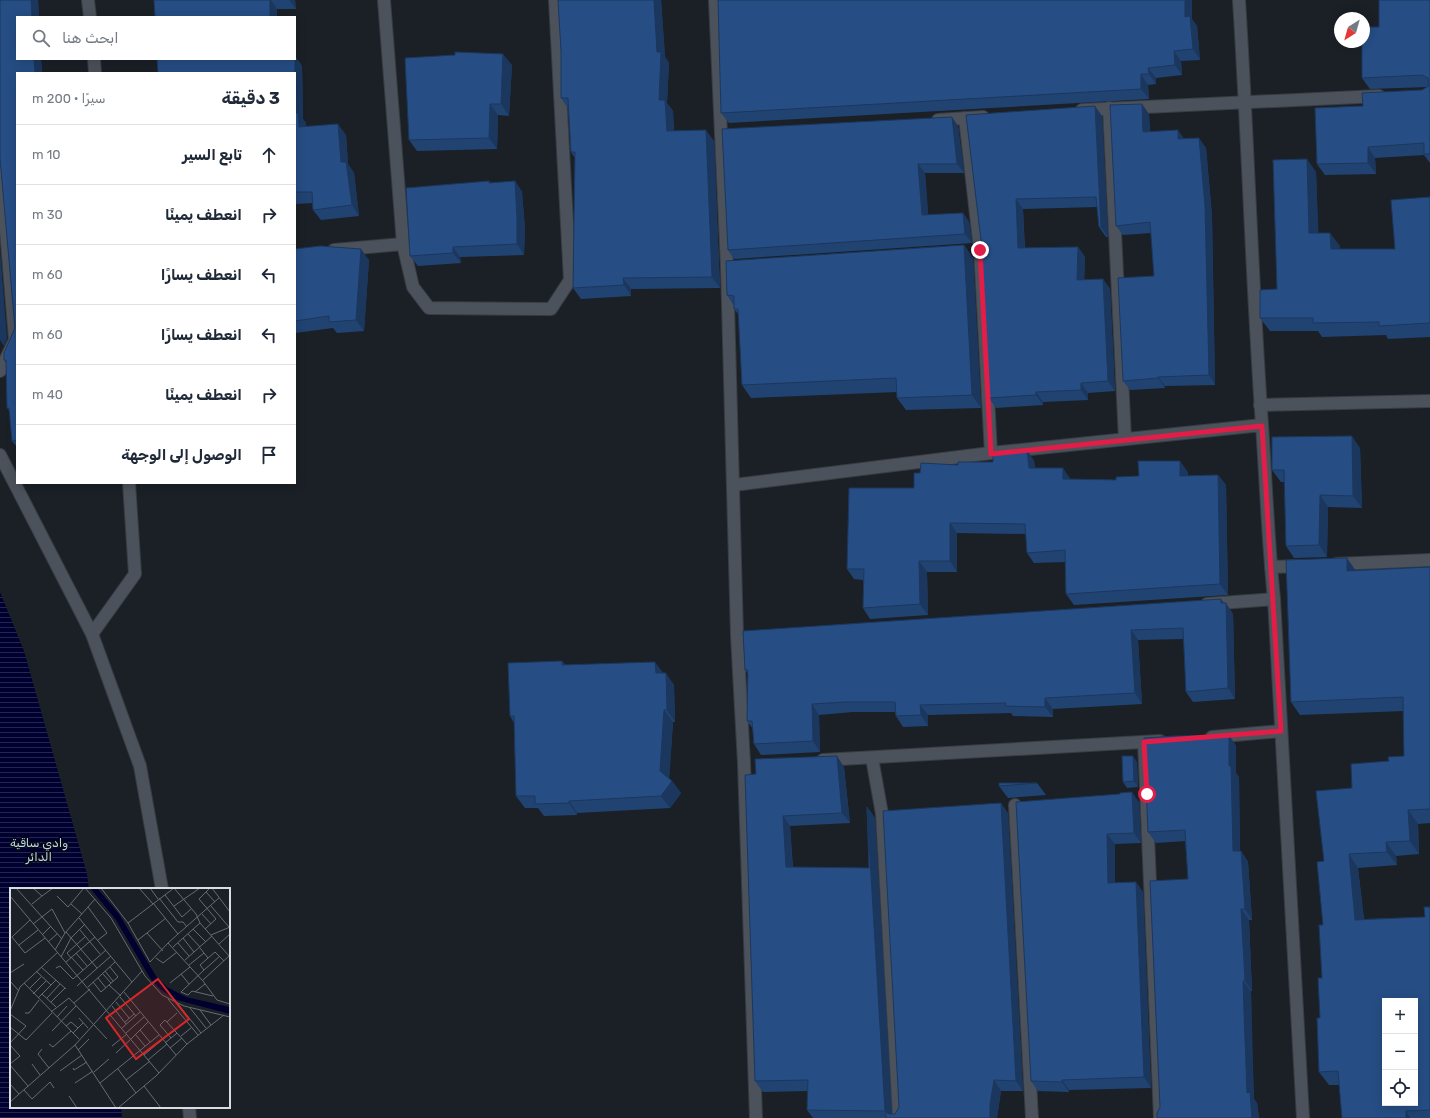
<!DOCTYPE html>
<html lang="ar">
<meta charset="utf-8">
<style>
body{margin:0;font-family:Rubik,Cairo,sans-serif;background:#f6f6f7;color:#1f2937;direction:rtl}
.controls{position:absolute;right:12px;bottom:12px;display:grid;overflow:hidden;border-radius:0px;box-shadow:0 2px 10px #0003}
.controls button{width:36px;height:36px;display:grid;place-items:center;padding:0;border:0;border-bottom:1px solid #e0e1e3;background:#fff;color:#1f2937;font:20px sans-serif}
.compass{position:absolute;left:1334px;top:12px;width:36px;height:36px;border-radius:50%;background:#fff;box-shadow:0 2px 10px #0003;rotate:217deg}
.stop{position:absolute;width:12px;height:12px;margin:-9px;border:3px solid #e11d48;border-radius:50%;background:#fff}
.stop.end{background:#e11d48;border-color:#fff;box-shadow:0 1px 4px #0008}
.list{margin:0;padding:0;list-style:none}
h2{display:flex;justify-content:space-between;align-items:center;height:52px;margin:0;padding:0 16px;font-size:17px}
h2 small{font-size:13px;font-weight:400;color:#747a83}
.list li{display:grid;grid-template-columns:26px 1fr auto;gap:12px;align-items:center;box-sizing:border-box;height:60px;padding:0 16px;border-top:1px solid #e0e1e3}
.list b{display:block;font-size:15px;white-space:nowrap}
.list em{font-size:13px;font-style:normal;color:#747a83}
.icon{flex:none;width:22px;height:22px;fill:none;stroke:currentColor;stroke-width:2;stroke-linecap:round;stroke-linejoin:round}
.map{position:relative;flex:none;width:1430px;height:1118px;overflow:hidden;direction:ltr}
.search{position:absolute;background:#fff;box-shadow:0 2px 10px #0003;left:16px;top:16px;width:280px;height:44px;display:flex;align-items:center;gap:10px;box-sizing:border-box;padding:0 14px;border-radius:0px;color:#747a83;font-size:15px}
.panel{position:absolute;background:#fff;box-shadow:0 2px 10px #0003;left:16px;top:72px;width:280px;height:412px;border-radius:0px;direction:rtl}
.map>svg:first-child{display:block}
.water{fill:url(#water-rules)}
.lines{fill:none;stroke-linecap:round;stroke-linejoin:round}
.minor-casing{stroke:#393d42;stroke-width:14}
.tertiary-casing{stroke:#393d42;stroke-width:14}
.minor{stroke:#4c525b;stroke-width:12}
.tertiary{stroke:#4c525b;stroke-width:12}
.wall{fill:#214372}
.shaded-wall{fill:#1b375d}
.building{fill:#264e85;stroke:#1b375d;fill-rule:evenodd}
.route{stroke:#e11d48;stroke-width:5}
.labels{text-anchor:middle;stroke-width:3;stroke-linejoin:round;paint-order:stroke}
.water-label{font-size:12px;font-style:italic;fill:#bdd5f6;stroke:#070a0d}
.inset-road{fill:none;stroke:#676c72;stroke-width:1}
.view{fill:#d62828;fill-opacity:0.15;stroke:#d62828;stroke-width:2}
.inset-edge{fill:none;stroke:#d9dde2;stroke-width:2}
</style>
<div class="map">
<svg width="1430" height="1118" viewBox="0 0 1430 1118">
<defs>
<pattern id="water-rules" width="6" height="5" patternUnits="userSpaceOnUse"><rect width="6" height="5" fill="#000030"/><path d="M0 2.5h6" fill="none" stroke="#25254e"/></pattern>
</defs>
<rect width="100%" height="100%" fill="#1b2027"/>
<path class="water" d="M0,592L24,651L87,874L89,889H11V1107H121L122,1118H0Z"/>
<g class="lines">
<defs>
<g id="minor">
<path d="M88,0L90,17"/>
<path d="M384,0L403,244L413,287L429,308L551,309L570,280L555,0"/>
<path d="M715,0L727,267L737,635L744,763L756,1118"/>
<path d="M1239,0C1248,142 1252,283 1262,425C1266,483 1268,541 1274,599L1303,1118"/>
<path d="M94,59L95,73"/>
<path d="M1109,108L1125,439"/>
<path d="M1082,110L1379,96"/>
<path d="M965,118L980,250L991,453"/>
<path d="M938,120L983,117"/>
<path d="M0,157L15,340L0,371"/>
<path d="M334,250L403,244"/>
<path d="M1260,405L1430,401"/>
<path d="M734,485L991,453L1262,425"/>
<path d="M1336,564L1430,560"/>
<path d="M1271,567L1301,566"/>
<path d="M1207,604L1274,599"/>
<path d="M92,634L135,574L129,483"/>
<path d="M1212,737L1281,731"/>
<path d="M1144,742L1160,1118"/>
<path d="M872,758L882,814L899,1118"/>
<path d="M823,760L1160,741"/>
<path d="M1015,805L1032,1118"/>
</g>
<g id="tertiary">
<path d="M0,455L92,634L140,766L162,889"/>
<path d="M189,1107L190,1118"/>
</g>
</defs>
<use href="#minor" class="minor-casing"/>
<use href="#tertiary" class="tertiary-casing"/>
<use href="#minor" class="minor"/>
<use href="#tertiary" class="tertiary"/>
</g>
<g class="wall">
<path d="M0,0H38L39,17H17V59H41L42,73H17V447L12,441L10,412L7,408L6,363L4,360V353L15,328L0,158Z"/>
<path d="M154,0H295L296,9H277V17H155Z"/>
<path d="M558,0H661L665,57L669,63L667,103L673,111L674,131L714,141L720,288L631,289V296L581,299L573,288L575,158L571,152L568,108L561,98V51Z"/>
<path d="M1430,0V163L1424,155L1375,158L1376,174L1325,175L1317,164L1363,106L1422,90L1428,87L1370,89L1362,78L1379,27Z"/>
<path d="M1192,19L1197,26L1200,60L1181,61L1182,75L1156,78V84L1148,85L1149,99L729,123L721,113Z"/>
<path d="M295,56L302,66L303,119L306,123V126L346,135L348,164L354,173L359,216L321,220L313,210V203L295,204Z"/>
<path d="M512,65L509,116L498,115L497,149L417,151L409,140Z"/>
<path d="M1149,114L1150,132L1184,139L1206,148L1212,216L1215,385L1165,386V388L1130,390L1123,381L1154,276L1151,233L1123,235L1116,226Z"/>
<path d="M966,115L1102,116L1108,237H1106L1099,227L1097,207L1023,209L1025,248L1078,247L1085,257L1084,280L1103,279L1110,289L1115,391L1088,393V400L1043,402V405L996,408L989,398L981,240Z"/>
<path d="M958,126L964,173H925L928,215L963,213L969,222L972,243L734,259L728,250Z"/>
<path d="M1316,172L1318,233L1340,246V249H1395L1430,197V337L1388,339L1386,335L1322,337L1318,331H1270L1260,318L1277,289Z"/>
<path d="M489,181L491,183L515,181L522,192L525,229L524,255L460,257L461,263L418,266L410,256Z"/>
<path d="M964,245L973,258L981,408L906,410L897,398V392L751,398L742,385L739,315L734,309V306L727,295Z"/>
<path d="M295,249L369,260L364,331L337,333L333,328L295,333Z"/>
<path d="M1360,448L1362,508L1328,507L1327,557L1294,558L1286,546L1285,482H1281L1272,470Z"/>
<path d="M1027,450L1034,461L1035,468L1070,478V479L1116,480L1139,476L1188,472V476L1218,475L1226,485L1228,595L1074,605L1066,594L1065,562L1034,563L1027,553L1026,534L957,533V572H927L928,615L870,619L863,608V580L854,579L847,569L914,488L920,473L958,465L993,462Z"/>
<path d="M1430,567V823L1418,824L1419,854L1396,856L1397,865L1358,868L1364,919L1425,917L1430,907V1118H1342L1339,1085H1329L1319,1072L1320,1018L1322,978L1324,861L1352,788L1389,761L1404,756L1403,711L1300,715L1291,702L1356,570Z"/>
<path d="M1224,603L1233,614L1235,699L1193,702L1186,692L1184,639L1138,640L1142,704L1053,709V717L1013,716L1011,713L928,715V726L903,727L896,716L895,712H853L819,715L820,752L761,755L754,744L753,729L747,721L748,674L745,670Z"/>
<path d="M562,661L565,665L663,673L674,685L675,722H673L669,778L672,781L681,793L670,808L577,813V815L544,816L538,808H525L516,796L514,723L510,716Z"/>
<path d="M1229,735L1236,746V773L1239,777L1240,851H1241L1248,862L1252,920H1249L1252,991H1251L1252,1051L1254,1099L1257,1103L1259,1118H1157L1160,1107L1188,879L1185,841L1156,843L1148,832Z"/>
<path d="M1137,762L1138,787L1127,788L1123,782Z"/>
<path d="M844,767L850,823L790,826L793,867L869,868L867,807L875,818L892,1114H895L899,1107L1008,813L1023,1091H1001L997,1118H813L807,1110L808,1091L763,1092L755,1081L756,774Z"/>
<path d="M1037,783L1046,795L1008,798L999,786Z"/>
<path d="M1120,794L1139,802L1141,843L1115,844V883L1143,892L1151,1088L1069,1090V1092L1038,1091L1031,1081Z"/>
</g>
<g class="shaded-wall">
<path d="M31,0H38L39,17H32Z"/>
<path d="M270,0H271L277,9V17H270Z"/>
<path d="M289,0H295L296,9Z"/>
<path d="M654,0H661L665,57L669,63L667,103L673,111L674,142L667,131L659,100L657,52Z"/>
<path d="M1185,0H1192V19L1197,26L1200,60L1193,49L1185,17Z"/>
<path d="M1174,51L1181,61L1182,75L1175,65Z"/>
<path d="M503,54L512,65L509,116L501,104Z"/>
<path d="M295,56L302,66L303,119L306,123L307,138L299,127L295,113Z"/>
<path d="M34,59H41L42,73H35Z"/>
<path d="M1148,68L1156,78V84L1149,74Z"/>
<path d="M1141,74L1148,85L1149,99L1141,89Z"/>
<path d="M490,104L498,115L497,149L489,138Z"/>
<path d="M1142,104L1149,114L1150,142L1143,132Z"/>
<path d="M1095,106L1102,116L1108,237L1101,227Z"/>
<path d="M952,117L958,126L964,173L957,164Z"/>
<path d="M338,124L346,135L348,164L354,173L359,216L352,205L341,162Z"/>
<path d="M706,130L714,141L720,288L712,277Z"/>
<path d="M1178,130L1185,140L1178,139Z"/>
<path d="M1199,138L1206,148L1212,216L1215,385L1209,375Z"/>
<path d="M1368,147L1375,158L1376,174L1368,163Z"/>
<path d="M1307,159L1316,172L1319,247L1309,233Z"/>
<path d="M918,164L925,173L929,224L922,215Z"/>
<path d="M515,181L522,192L525,229L524,255L517,244Z"/>
<path d="M1016,199L1023,209L1025,258L1018,248Z"/>
<path d="M963,213L969,222L972,243L965,234Z"/>
<path d="M1330,233L1340,246V262L1331,249Z"/>
<path d="M964,245L973,258L981,408L972,395Z"/>
<path d="M453,247L460,257L461,263L453,253Z"/>
<path d="M1078,247L1085,257L1084,290L1077,280Z"/>
<path d="M0,249L7,339L4,346L0,340Z"/>
<path d="M361,249L369,260L364,331L356,320Z"/>
<path d="M623,278L631,289V296L624,285Z"/>
<path d="M1103,279L1110,289L1115,391L1108,381Z"/>
<path d="M1158,377L1165,386V388L1158,378Z"/>
<path d="M1081,383L1088,393V400L1081,390Z"/>
<path d="M1036,392L1043,402V405L1036,395Z"/>
<path d="M1352,436L1360,448L1362,508L1353,496Z"/>
<path d="M1027,450L1034,461L1036,479L1029,468Z"/>
<path d="M1180,461L1188,472V487L1180,476Z"/>
<path d="M1063,468L1070,478V490L1063,479Z"/>
<path d="M1218,475L1226,485L1228,595L1220,584Z"/>
<path d="M1320,495L1328,507L1327,557L1319,545Z"/>
<path d="M950,523L957,533V572L950,561Z"/>
<path d="M1347,558L1356,571H1347Z"/>
<path d="M919,561L927,572L928,615L920,604Z"/>
<path d="M1221,599L1226,606V603L1233,614L1235,699L1228,688Z"/>
<path d="M1131,630L1138,640L1142,704L1135,693Z"/>
<path d="M655,662L664,674L656,673Z"/>
<path d="M666,673L674,685L675,722L667,710Z"/>
<path d="M1045,698L1053,709V717L1045,707Z"/>
<path d="M812,704L819,715L820,752L813,741Z"/>
<path d="M920,705L928,715V726L921,715Z"/>
<path d="M664,710L673,722L669,783L660,771Z"/>
<path d="M1229,735L1236,746V773L1239,777L1240,862L1233,851L1229,766Z"/>
<path d="M837,756L844,767L850,823L842,813Z"/>
<path d="M1133,756L1137,762L1138,787L1134,781Z"/>
<path d="M672,781L681,793L670,808L661,796Z"/>
<path d="M1132,792L1139,802L1141,843L1134,833Z"/>
<path d="M569,801L577,813V815L569,803Z"/>
<path d="M1001,803L1008,813L1023,1091L1016,1081Z"/>
<path d="M867,807L875,818L892,1118H890L885,1111Z"/>
<path d="M1408,810L1418,824L1419,854L1410,841Z"/>
<path d="M783,816L790,826L793,878L786,867Z"/>
<path d="M1107,834L1115,844V894L1108,883Z"/>
<path d="M1386,842L1396,856L1397,865L1387,852Z"/>
<path d="M1241,851L1248,862L1252,920L1245,909Z"/>
<path d="M1349,854L1358,868L1365,933L1355,920Z"/>
<path d="M1136,882L1143,892L1151,1088L1144,1077Z"/>
<path d="M1241,909L1249,920L1252,991L1245,981Z"/>
<path d="M1243,981L1251,991L1254,1099L1257,1103L1259,1118H1252L1247,1093Z"/>
<path d="M994,1080L1001,1091L997,1118H990V1104Z"/>
<path d="M1062,1080L1069,1090V1092L1062,1082Z"/>
<path d="M1406,1111L1410,1118H1406Z"/>
</g>
<g class="building">
<path d="M0,0H31L32,17H17V59H34L35,73H17V440L12,441L9,408H7L6,360H4V353L15,328L0,158Z"/>
<path d="M154,0H270V17H155Z"/>
<path d="M558,0H654L657,52H661L659,100H665L667,131L706,130L712,277L623,278L624,285L573,288L575,152H571L568,98H561V51Z"/>
<path d="M718,0H1185V17L1190,16L1193,49L1174,51L1175,65L1148,68L1149,74H1141V89L721,113Z"/>
<path d="M1379,0H1430V154H1424V143L1368,147V163L1317,164L1315,108L1363,106L1362,93L1422,90L1429,86L1428,78L1422,75L1362,78V42H1364V27H1379Z"/>
<path d="M455,52L503,54L501,104H490L489,138L409,140L405,58L455,55Z"/>
<path d="M157,59H295V73H158Z"/>
<path d="M295,90V113H298L299,127L338,124L341,162H346L352,205L313,210L312,192H295Z"/>
<path d="M1142,104L1143,132L1178,130V139L1199,138L1205,206L1209,375L1158,377V378L1123,381L1118,278L1154,276L1150,222L1116,226L1110,105Z"/>
<path d="M1095,106L1101,227H1099L1096,197L1016,199L1018,248L1078,247L1077,280L1103,279L1108,381L1081,383V390L1036,392V395L989,398L981,240L966,115Z"/>
<path d="M952,117L957,164H918L922,215L963,213L965,234L728,250L722,129Z"/>
<path d="M1307,159L1309,233H1330L1331,249H1395L1391,200L1430,197V323L1379,326V322L1313,323V318H1260V290L1277,289L1273,160Z"/>
<path d="M489,181V183L515,181L517,218V244L453,247V253L410,256L406,188Z"/>
<path d="M964,245L972,395L897,398L896,378L742,385L738,309H734V296L727,295L726,261Z"/>
<path d="M320,246L361,249L356,320L329,322V316L295,321V249Z"/>
<path d="M1352,436L1353,496L1320,495L1319,545L1286,546L1284,470H1272V437Z"/>
<path d="M1027,450L1029,468H1063V479L1116,480V477L1139,476L1138,461H1180V476L1218,475L1220,584L1066,594L1065,550L1027,553L1025,524L950,523V561H919L920,604L863,608L864,569H847L849,488H914V473H920L921,463L958,465V462H993V454Z"/>
<path d="M1347,558V571L1430,567V809L1408,810L1410,841L1386,842L1387,852L1349,854L1355,920L1425,917L1424,907H1430V1110L1406,1111V1118H1342L1338,1071L1319,1072L1317,1018H1320L1318,978H1322L1319,925H1323L1317,862L1324,861L1316,791L1352,788L1351,764L1389,761L1388,757L1404,756L1403,697L1291,702L1286,560ZM1385,1001H1415V1103H1385Z"/>
<path d="M1221,599V603H1226L1228,688L1186,692L1183,628L1131,630L1135,693L1045,698V707L1005,706L1006,703L920,705L921,715L896,716L895,702H846L812,704L813,741L754,744L752,721H747L748,670H745L743,631Z"/>
<path d="M562,661V665L655,662L656,673H666L667,710H664L660,771L672,781L661,796L569,801V803L535,804V796H516L514,716H510L508,663Z"/>
<path d="M1229,735V766H1231L1233,851H1241L1245,909H1241L1245,981H1243L1245,1040L1247,1093L1250,1092L1252,1118H1157V1113L1160,1107L1150,881L1188,879L1185,830L1148,832L1144,738L1175,736Z"/>
<path d="M837,756L842,813L783,816L786,867L869,868L867,807L885,1111L807,1110L808,1080L755,1081L745,775L756,774L755,759Z"/>
<path d="M1122,756H1133L1134,781L1123,782Z"/>
<path d="M999,783H1037L999,786Z"/>
<path d="M1132,792L1134,833L1107,834L1108,883L1136,882L1144,1077L1062,1080V1082L1031,1081L1016,802L1120,794V793Z"/>
<path d="M1001,803L1016,1081L994,1080L990,1104V1118H886V1112L889,1114H895L899,1107L883,811Z"/>
</g>
<g class="lines">
<path class="route" d="M980,250L991,454L1262,426L1281,731L1144,742L1147,794"/>
</g>
<g class="labels">
<g class="water-label">
<text x="39" y="847">وادي ساقية<tspan x="39" dy="14">الدائر</tspan></text>
</g>
</g>
<g transform="translate(10 888)">
<rect width="220" height="220" fill="#1b2027"/>
<path d="M80,0H87L109,26L146,88L157,99L176,109L220,119V126L167,112L151,102L140,90L106,32Z" fill="#000030"/>
<path class="inset-road" d="M6,0L52,51M75,0L101,30L135,88L152,107L174,118L220,129M91,0L118,35L164,0M129,0L143,16M140,0L148,11M164,0L186,26L190,35L220,69M200,0L189,11L206,31M202,0L220,24M196,4L205,14M155,7L172,29L181,21M0,8L149,185M32,8L43,0M47,8L58,19L74,0M149,10L168,34H173L177,39M143,15L168,46L158,55L193,93L207,112L220,116M22,16L32,8L23,0M61,16L72,26M164,18L190,0M201,18L219,39M78,19L97,45L88,52M192,26L201,36M69,30L122,94M20,32L2,49L15,65L35,50M118,35L140,74L158,55M23,36L42,21L55,45M183,41L196,54M195,41L206,31M70,42L90,66M56,44L87,80M137,45L153,63M168,46L209,10M178,46L190,59M32,47L41,38M201,47L220,39M173,50L184,64M128,52L156,30M38,54L47,46M168,55L179,68M209,56L220,46M9,57L28,42M163,59L190,35M190,60L198,70M45,62L55,45L85,11M66,65L77,78M51,69L61,50L75,36M61,69L73,82M61,70L57,65L76,48M146,70L153,75L167,64M175,72L202,48M56,74L85,49M179,77L194,65M31,79L56,101M46,80L50,78L63,91L96,62M194,82L210,68M26,83L41,97M95,83L103,93M0,85L14,76M93,86L101,95M171,86L179,96M88,90L96,100M193,92L219,68M0,93L8,102M83,94L91,104L108,89L100,79M14,95L69,151M160,95L180,79M99,97L111,108M67,98L101,68M78,99L105,74M19,101L31,89M114,104L166,167M185,104L195,96M23,106L36,93M32,106L46,119M203,108L182,103L178,107L171,104L194,82L190,77L205,64L214,73M110,109L126,128M28,110L46,92M37,110L50,96M158,111L188,147M41,114L55,100M106,114L119,130M64,115L80,101M168,116L191,145M102,118L116,136M180,120L196,140M190,122L201,137M0,123L10,99L48,64M41,124L59,110L97,151M15,125H19L29,112M0,126L16,138L0,155M47,129L57,118M69,130L78,140M115,134L124,126M157,134L167,125M56,138L61,134L68,140M0,139L16,152L42,125M112,140L130,124M130,142L140,154M42,143L66,118M63,145L73,135M116,145L134,129M125,146L135,158M171,148L181,140M161,150L150,137L155,132L177,156M121,151L138,134M155,155L167,145M39,156L43,159L61,143M0,157L10,168L0,176M65,157L106,220M102,158L117,146M160,160L172,150M32,161L28,166L39,180M68,162L79,151M106,165L121,151M134,167L153,151M138,172L157,156M22,176L30,187M0,177L18,198M63,180L64,182L77,174M108,181L126,205M50,183L72,167M84,184L99,171M116,192L140,173M65,195L83,183M90,195L149,147M0,196L9,206M134,198L151,220M14,202L22,211L40,194L44,200M59,208L67,220M0,214L65,157L132,83M108,220L146,188L177,156L214,127"/>
<path class="view" d="M148,91L179,131L126,171L96,130Z"/>
<rect width="220" height="220" class="inset-edge"/>
</g>
</svg>
<div class="controls">
<button>+</button>
<button>−</button>
<button><svg class="icon" aria-label="locate" viewBox="0 0 24 24"><circle cx="12" cy="12" r="6"/><path d="M12 2v4M12 18v4M2 12h4M18 12h4"/></svg></button>
</div>
<svg class="compass" viewBox="-18 -18 36 36"><path d="M0-13l5 13h-10z" fill="#e53935"/><path d="M0 13l5-13h-10z" fill="#747a83"/></svg>
<div class="stop" style="left:1147px;top:794px"></div>
<div class="stop end" style="left:980px;top:250px"></div>
<div class="search"><svg class="icon" aria-label="search" viewBox="0 0 24 24"><circle cx="10" cy="10" r="6"/><path d="M15 15l6 6"/></svg>ابحث هنا</div>
<section class="panel">
<h2>3 دقيقة<small>سيرًا · 200 m</small></h2>
<ul class="list">
<li><svg class="icon" aria-label="ahead" viewBox="0 0 24 24"><path d="M12 20V5M6 11l6-6 6 6"/></svg><div><b>تابع السير</b></div><em>10 m</em></li>
<li><svg class="icon" aria-label="right" viewBox="0 0 24 24"><path d="M7 20v-9h11M14 6l5 5-5 5"/></svg><div><b>انعطف يمينًا</b></div><em>30 m</em></li>
<li><svg class="icon" aria-label="left" viewBox="0 0 24 24"><path d="M17 20v-9H6M10 6l-5 5 5 5"/></svg><div><b>انعطف يسارًا</b></div><em>60 m</em></li>
<li><svg class="icon" aria-label="left" viewBox="0 0 24 24"><path d="M17 20v-9H6M10 6l-5 5 5 5"/></svg><div><b>انعطف يسارًا</b></div><em>60 m</em></li>
<li><svg class="icon" aria-label="right" viewBox="0 0 24 24"><path d="M7 20v-9h11M14 6l5 5-5 5"/></svg><div><b>انعطف يمينًا</b></div><em>40 m</em></li>
<li><svg class="icon" aria-label="arrive" viewBox="0 0 24 24"><path d="M6 21V4h12l-3 4 3 4H6"/></svg><div><b>الوصول إلى الوجهة</b></div></li>
</ul>
</section>
</div>
